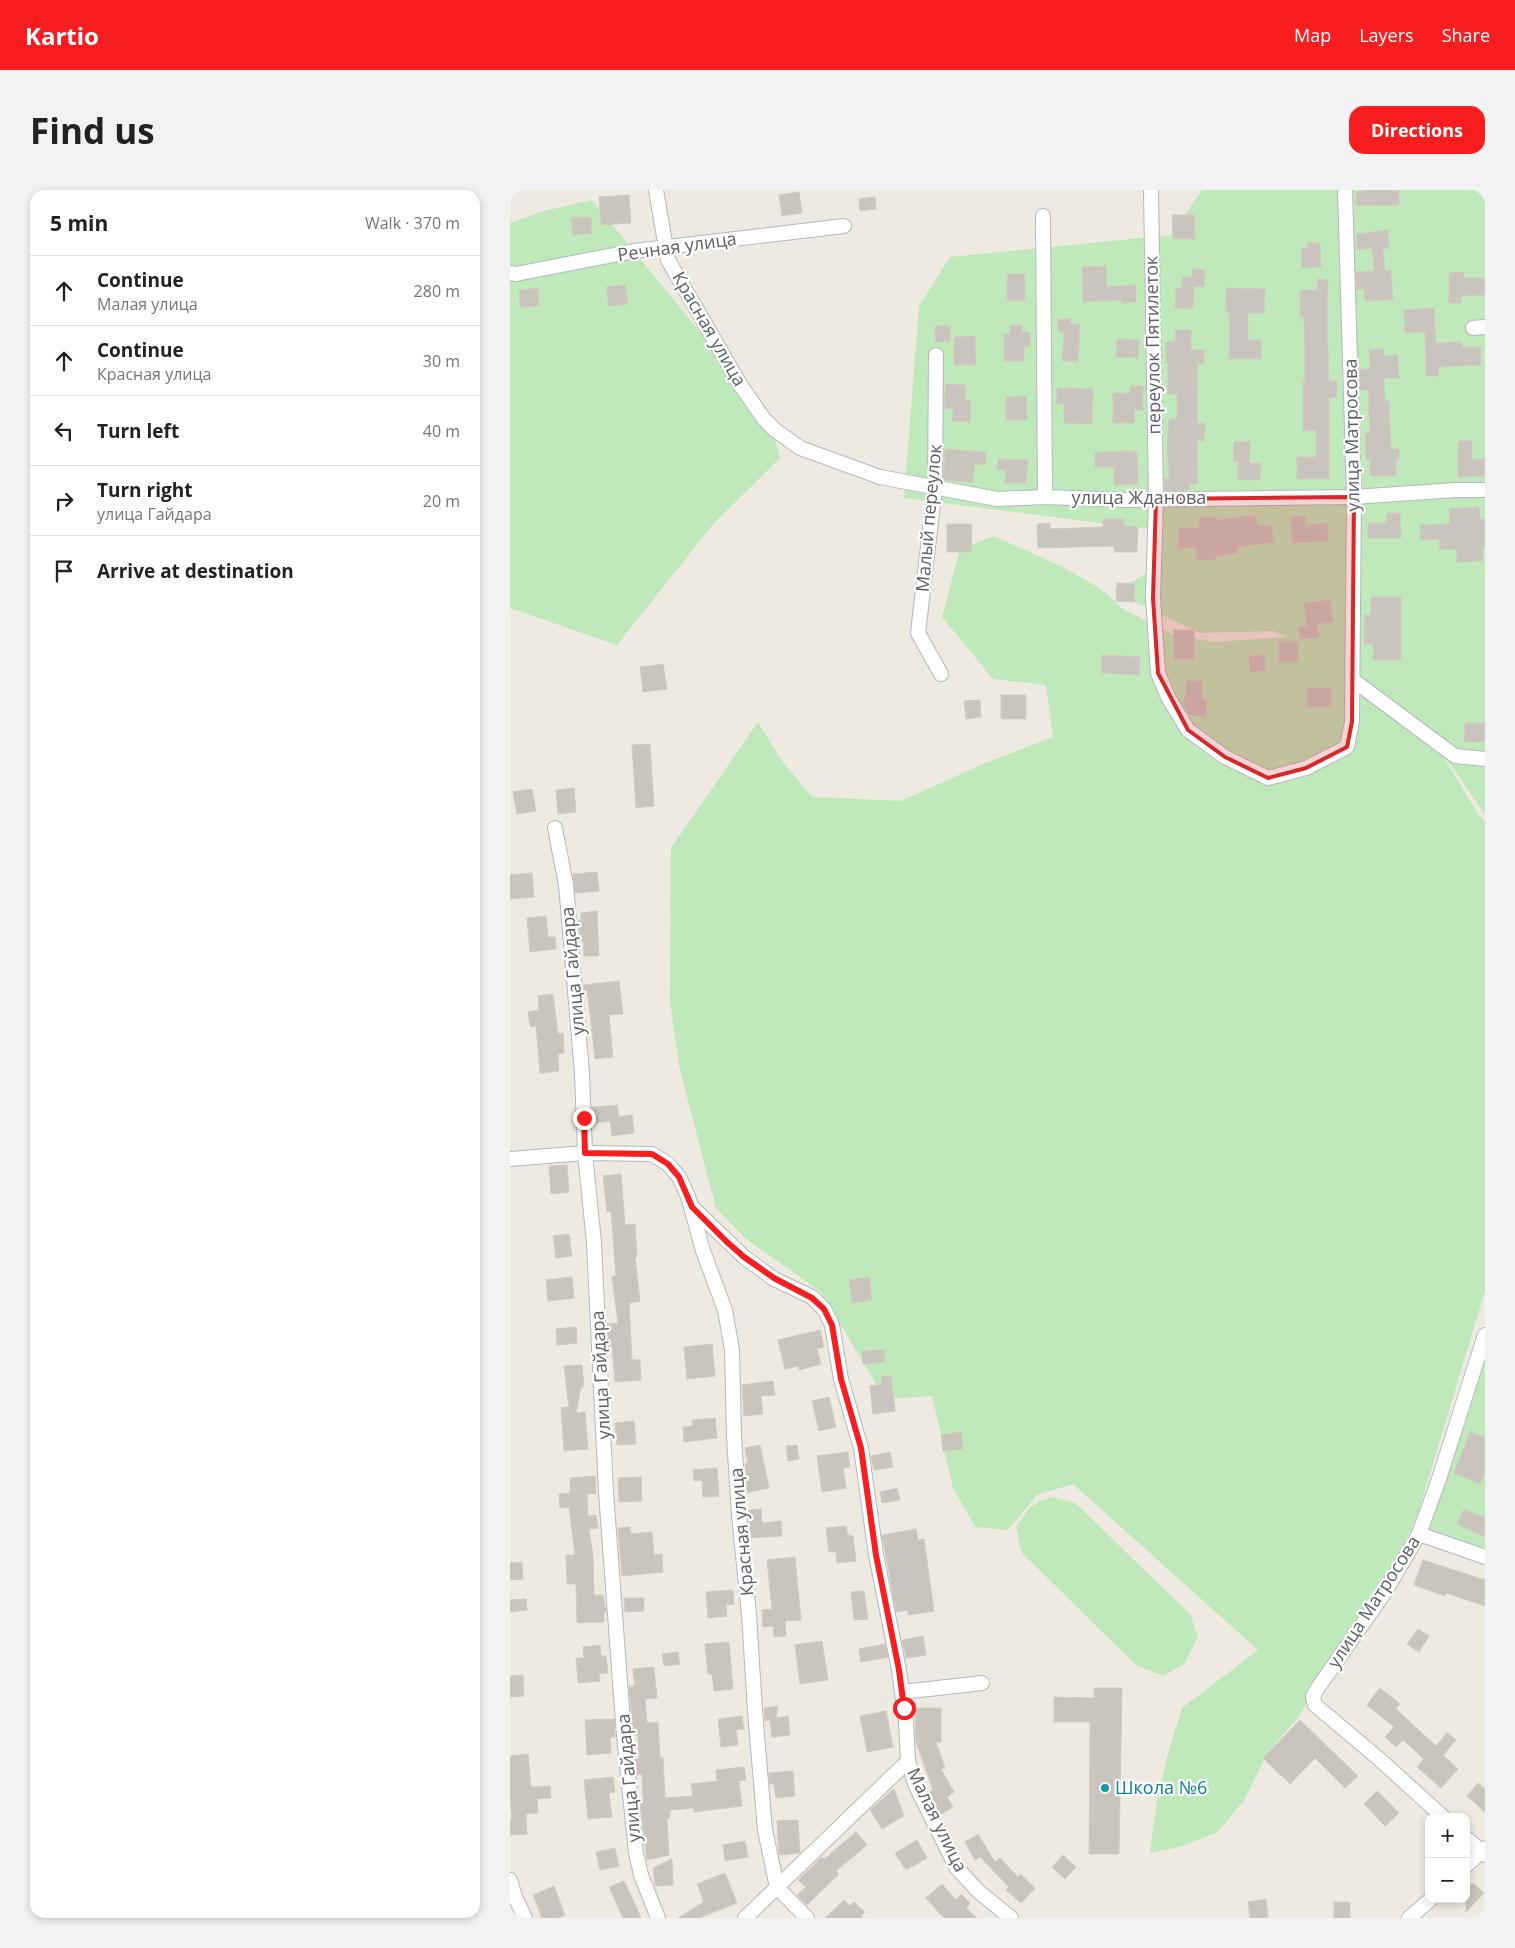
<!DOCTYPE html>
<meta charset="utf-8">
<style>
body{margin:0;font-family:"Open Sans",sans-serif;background:#f2f2f2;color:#222}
.controls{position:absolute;right:15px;bottom:15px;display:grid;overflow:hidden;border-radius:10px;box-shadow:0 2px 8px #0003}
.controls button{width:45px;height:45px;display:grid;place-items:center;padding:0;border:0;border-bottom:1px solid #e0e0e0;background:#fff;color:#222;font:25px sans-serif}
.stop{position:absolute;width:15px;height:15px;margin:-11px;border:4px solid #f81e1f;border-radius:50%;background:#fff}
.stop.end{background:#f81e1f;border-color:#fff;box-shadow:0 1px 5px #0008}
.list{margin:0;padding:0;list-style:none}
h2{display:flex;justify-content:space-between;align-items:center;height:65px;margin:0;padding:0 20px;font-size:21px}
h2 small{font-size:16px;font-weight:400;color:#767676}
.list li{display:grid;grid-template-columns:32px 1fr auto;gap:15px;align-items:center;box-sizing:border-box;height:70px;padding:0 20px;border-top:1px solid #e0e0e0}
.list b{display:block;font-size:19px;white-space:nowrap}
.list p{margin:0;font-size:16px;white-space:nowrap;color:#767676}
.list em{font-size:16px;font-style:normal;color:#767676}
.icon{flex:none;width:28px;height:28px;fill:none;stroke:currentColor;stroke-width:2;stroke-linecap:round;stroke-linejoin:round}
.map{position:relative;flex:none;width:975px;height:1728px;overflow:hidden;border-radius:15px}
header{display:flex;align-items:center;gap:30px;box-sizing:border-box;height:70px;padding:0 25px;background:#f81e1f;color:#fff}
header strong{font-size:24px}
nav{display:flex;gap:28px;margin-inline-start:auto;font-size:18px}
.intro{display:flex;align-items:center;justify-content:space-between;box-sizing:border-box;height:120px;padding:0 30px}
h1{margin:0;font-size:35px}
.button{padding:12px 22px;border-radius:15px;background:#f81e1f;color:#fff;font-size:18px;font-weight:700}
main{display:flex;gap:30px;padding:0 30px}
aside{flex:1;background:#fff;border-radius:15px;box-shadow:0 2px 8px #0003}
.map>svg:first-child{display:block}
.green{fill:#bfe8bb}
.building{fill:#c9c5be;stroke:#d3cbbf}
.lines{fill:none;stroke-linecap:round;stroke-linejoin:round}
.minor-casing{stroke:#b4b9bd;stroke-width:16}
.minor{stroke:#fff;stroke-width:14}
.route{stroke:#f81e1f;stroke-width:6}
.marked{fill:#d62828;fill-opacity:0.2;stroke:#d62828;stroke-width:4;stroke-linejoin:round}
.culture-dot{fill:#0f9aa8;stroke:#fff;stroke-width:2}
.labels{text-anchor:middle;stroke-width:4.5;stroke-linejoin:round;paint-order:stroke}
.street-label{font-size:18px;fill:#5a5f64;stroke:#fff}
.culture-label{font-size:18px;fill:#0d838f;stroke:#fff;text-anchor:start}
</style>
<header>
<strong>Kartio</strong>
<nav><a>Map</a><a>Layers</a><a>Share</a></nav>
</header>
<div class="intro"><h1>Find us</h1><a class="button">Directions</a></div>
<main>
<aside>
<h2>5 min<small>Walk · 370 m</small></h2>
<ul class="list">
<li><svg class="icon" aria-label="ahead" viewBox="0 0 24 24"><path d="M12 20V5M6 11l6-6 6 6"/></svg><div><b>Continue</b><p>Малая улица</p></div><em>280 m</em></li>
<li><svg class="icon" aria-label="ahead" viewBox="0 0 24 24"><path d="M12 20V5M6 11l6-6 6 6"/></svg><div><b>Continue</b><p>Красная улица</p></div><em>30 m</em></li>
<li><svg class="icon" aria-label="left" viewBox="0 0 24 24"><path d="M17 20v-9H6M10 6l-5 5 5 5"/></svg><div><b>Turn left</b></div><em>40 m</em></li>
<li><svg class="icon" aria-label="right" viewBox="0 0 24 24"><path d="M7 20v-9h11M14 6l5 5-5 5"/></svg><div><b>Turn right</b><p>улица Гайдара</p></div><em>20 m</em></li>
<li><svg class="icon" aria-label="arrive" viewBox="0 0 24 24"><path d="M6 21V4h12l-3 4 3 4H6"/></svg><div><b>Arrive at destination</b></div></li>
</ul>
</aside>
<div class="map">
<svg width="975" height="1728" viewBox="0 0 975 1728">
<rect width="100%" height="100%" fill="#eeeae1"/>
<g class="green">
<path d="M692,0H975V625L920,544L846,484L929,560L969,625L975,631V1101L907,1327L870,1402L828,1462L787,1529L758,1562L734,1610L708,1642L669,1657L640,1663L647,1609L657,1567L672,1518L748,1460L563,1294L527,1305L498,1340L465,1337L443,1298L422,1206L375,1209L311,1102L235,1048L206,1018L169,876L160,811L161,658L248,532L271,570L302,607L391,611L473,574L543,547L536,495L483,489L432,427L450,359L484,346C520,363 588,388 611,418L664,445L704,452L773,447L780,449L764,441L690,443L603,402L644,379L654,341L394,308L409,116L440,67L661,45Z"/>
<path d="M82,10L259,226L270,268L204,333L107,455L0,418V33L34,21Z"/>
<path d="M975,1158V1363L913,1344Z"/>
<path d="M543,1307L565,1313L680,1424L688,1447L674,1474L653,1486L626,1475L512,1363L506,1338C517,1320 522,1312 543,1307Z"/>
</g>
<g class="building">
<path d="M852,0H889V15L846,16V2H852Z"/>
<path d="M289,2L292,23L272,26L269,5Z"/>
<path d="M119,5L121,33L91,35L89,7Z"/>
<path d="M365,7L366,19L350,21L349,9Z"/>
<path d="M662,25H685V49H663Z"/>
<path d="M81,27L82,43L63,45L61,28Z"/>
<path d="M878,40L879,58L873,59L875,81L881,80L883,110L855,111L854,99L847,100L846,82L864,81L862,58L847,60L846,44Z"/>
<path d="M797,53H810L811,77L792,78L791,58H797Z"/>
<path d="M596,76L597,97L626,95V112L612,113L611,110L573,112L572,77Z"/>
<path d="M683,79L695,80L694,97L684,96L683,119L665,118L666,98L672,99V87H682Z"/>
<path d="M954,82V88H975V105L951,106V113H939V83Z"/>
<rect x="497" y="84" width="18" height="27"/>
<path d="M807,89L818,90L817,136L819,191H827V207L819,208V289H787V267H806V240L793,241V191H795L794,127H790V100H807Z"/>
<path d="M115,95L118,114L99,116L96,97Z"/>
<path d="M28,98L29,116L10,117L9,100Z"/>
<path d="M716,98L755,99L754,123H738V150H751V169H719V122H716Z"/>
<path d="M924,118L926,153L952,152V157H971V175L929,177V186H916L915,142L895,143L894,120Z"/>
<path d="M548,129H561L560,134H570L568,172L552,171L554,143L548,142Z"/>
<path d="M500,135H512V142H520V156H514V171H494V144H500Z"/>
<rect x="425" y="136" width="15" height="16"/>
<path d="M665,140H681V160H694V173H688L687,233H695L694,251H687L688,294H679L680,300L655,301L654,289H659L657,258L659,229H667V204H658V173H656V152H665Z"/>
<path d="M465,146L466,175H444V147Z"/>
<path d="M607,149L629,150L628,168L606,167Z"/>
<path d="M874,159V166L888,165L889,188H874L875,211H879L881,259H889V271H886V286H860V269H856L855,243H860L858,200H850L849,179H860L859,160Z"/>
<path d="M436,194L456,195L455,211L461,210L460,232L442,231L443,219L434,218Z"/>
<path d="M620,196H633V220H624L625,233H603V203H620Z"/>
<path d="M547,198L583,199L582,234L554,233V214H546Z"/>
<path d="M516,206L517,230H496V207Z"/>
<path d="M724,251L740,252L739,273H751L750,290H728V272H723Z"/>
<path d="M948,251H962V269H975V286L948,287Z"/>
<path d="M435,259L476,262L475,275L465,274L463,292L434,290Z"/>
<path d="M627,261L628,294L604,295V277H585V262Z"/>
<path d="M488,269L518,270L516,293H495V280H487Z"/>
<path d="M969,317L970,329H975V356H972L973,371L947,372L946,359L930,360L929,349L911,350L910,335L940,334L939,319Z"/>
<path d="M877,323H890L891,348H858V333H877Z"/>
<path d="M746,325L748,336L761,335L764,352L727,357L728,363L706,366V370H686L687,358H668L669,338H689V327H707V330Z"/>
<path d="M796,326V335L817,333L818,351L782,353L781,327Z"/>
<path d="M593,329H614V336L628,337L627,362H604V356L528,358L527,334L540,333V339L593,337Z"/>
<path d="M437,334H462L461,362H437Z"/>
<path d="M607,393L625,394L624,412L606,411Z"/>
<path d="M861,407H891V470H863V454H854V425H861Z"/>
<path d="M820,410L823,432L807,434L809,447L790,449L789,437H797L794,413Z"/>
<rect x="664" y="440" width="20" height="29"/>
<rect x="769" y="452" width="19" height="20"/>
<path d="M592,465L630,467L629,485L591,483Z"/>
<path d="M754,465L755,480L740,482L739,466Z"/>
<path d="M153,474L157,499L133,502L130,477Z"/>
<path d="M676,491H692V509H697L696,526L679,525L674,516V507H676Z"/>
<rect x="797" y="498" width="24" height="19"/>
<rect x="491" y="505" width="25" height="24"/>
<path d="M470,510L471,527L456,529L454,511Z"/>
<path d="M955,533H975V552H954Z"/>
<path d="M140,554L144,616L126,618L122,555Z"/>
<path d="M64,598L66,622L48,624L46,600Z"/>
<path d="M22,599L26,621L7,624L3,602Z"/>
<path d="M87,682L89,701L65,703L63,684Z"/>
<path d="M22,683L24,707L0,709V685Z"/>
<path d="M87,721L89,766H74L73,751H70L68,730H71V723Z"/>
<path d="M36,726L38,747H45L46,759L20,762L17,728Z"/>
<path d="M109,791L113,824L99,825L103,867L85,869L78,806H74L73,795Z"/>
<path d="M43,804L48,844L53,843L54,863L48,864L49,881L30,883L26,836L20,837L18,822L29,820L28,806Z"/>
<path d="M107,915L109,927L122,925L124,943L102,946L100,931L84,933L82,917Z"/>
<path d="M57,975L59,1002L41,1004L39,976Z"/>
<path d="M111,984L115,1035L125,1034L127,1067H125L130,1111L119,1113L122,1170H130L131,1190L105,1192L102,1156L98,1157L97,1134L108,1133L102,1087L106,1086L101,1021L97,1022L93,986Z"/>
<path d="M59,1044L62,1066L46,1068L43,1046Z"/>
<path d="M62,1087L64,1108L38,1111L36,1090Z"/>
<path d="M359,1087L362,1110L342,1113L339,1090Z"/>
<path d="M66,1137L67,1153L47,1155L46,1139Z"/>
<path d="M310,1140L314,1157L307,1159L311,1174L289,1180V1176L275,1179L268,1150Z"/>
<path d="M202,1154L205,1186L177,1189L174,1157Z"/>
<path d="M374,1160L375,1172L353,1174L352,1161Z"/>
<path d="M72,1175L74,1197H71L66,1223L75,1222L78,1259L54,1261L51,1218L59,1217L54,1176Z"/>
<path d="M381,1186L385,1221L363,1224L360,1196L372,1194L371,1187Z"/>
<path d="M263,1191L265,1205L251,1206L253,1224L234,1226L232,1195Z"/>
<path d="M319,1207L326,1237L309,1241L302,1211Z"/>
<path d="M205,1228L207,1248L174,1252L173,1237L182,1236V1230Z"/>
<path d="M124,1231L126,1254L107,1255L105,1233Z"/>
<path d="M451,1242L453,1259L433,1261L431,1245Z"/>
<path d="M960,1242L975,1248V1282L970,1294L944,1283Z"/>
<path d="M250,1255L259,1298L236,1303L235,1274L238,1273L235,1258Z"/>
<path d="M287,1255L289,1269L278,1271L276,1256Z"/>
<path d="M338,1262L340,1277L333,1278L336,1298L312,1302L307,1266Z"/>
<path d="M380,1262L383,1277L364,1280L361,1266Z"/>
<path d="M207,1278L209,1306L193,1307L192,1290L184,1291L183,1280Z"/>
<path d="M85,1286L86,1304H77L78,1326L86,1325L88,1338L79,1339L83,1366L84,1405H93L96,1422H94V1432L67,1433L66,1394H57L56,1365H65L59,1317L50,1318L49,1304L60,1303V1288Z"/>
<path d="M131,1287L132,1311L109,1312L108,1288Z"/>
<path d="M387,1298L390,1310L372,1313L370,1302Z"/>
<path d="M251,1319L252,1333L271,1331L272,1346L240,1348L238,1320Z"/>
<path d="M954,1319L975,1328V1347L947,1334Z"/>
<path d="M336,1336L338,1345L343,1346L346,1371L327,1373L326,1362H319L316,1338Z"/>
<path d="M120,1337L121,1344L142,1342L144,1365L152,1364L153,1382L112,1386L108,1338Z"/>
<path d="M406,1339L408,1350L414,1349L424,1421L398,1425V1420L386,1422L372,1345Z"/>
<path d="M285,1367L291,1430L275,1431L276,1446L264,1447L263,1436L253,1437L252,1420L262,1419L257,1370Z"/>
<path d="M913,1370L975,1390V1416L936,1403L935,1406L904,1395Z"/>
<path d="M12,1372L13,1389L0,1390V1373Z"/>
<path d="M223,1400L224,1414L216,1415L217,1426L198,1428L196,1402Z"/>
<path d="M354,1401L358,1429L344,1430L341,1402Z"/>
<path d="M114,1408H134V1421L115,1422Z"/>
<path d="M16,1409L17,1420L0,1422V1410Z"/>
<path d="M908,1439L919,1446L909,1462L897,1454Z"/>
<path d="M413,1446L416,1465L396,1468L392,1450Z"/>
<path d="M312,1451L318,1490L290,1494L285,1455Z"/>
<path d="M219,1452L223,1499L204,1501L202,1484H198L195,1454Z"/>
<path d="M375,1454L378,1467L351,1472L349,1459Z"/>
<path d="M90,1455L91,1466H96L98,1483L89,1484L90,1491L68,1493L66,1468H74L73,1457Z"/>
<path d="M168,1462L170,1474L154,1476L152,1464Z"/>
<path d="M144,1477L147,1508L135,1509L137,1533L148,1532L150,1568H153L155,1608L183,1606L181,1594L207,1591L206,1580L234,1577L236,1590L229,1591L232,1616L184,1622V1618L160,1620V1628H157L159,1665L137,1670L129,1610H133L132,1584L127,1585L125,1569H129L128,1545H123L119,1496H125L123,1479Z"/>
<path d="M13,1485L14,1506L0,1507V1486Z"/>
<path d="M584,1498H612L609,1664H579L580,1532H544V1507L584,1508Z"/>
<path d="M870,1498L890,1514L886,1519L926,1556L937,1543L946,1550L933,1565L948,1579L931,1598L907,1577L914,1569L893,1550L886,1557L875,1547L884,1537L857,1515Z"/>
<path d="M268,1516L266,1528L278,1526L280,1545L262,1547L260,1530L255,1531L254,1518Z"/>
<path d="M405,1518H431V1552H426L435,1578L431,1579L444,1602L437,1607L443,1617L430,1625L419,1602L423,1600L406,1552Z"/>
<path d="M376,1521L383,1557L357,1562L350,1526Z"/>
<path d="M232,1526L234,1539L226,1540L228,1555L211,1557L208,1529Z"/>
<path d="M104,1529L105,1547H100L101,1563L77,1565L75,1530Z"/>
<path d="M790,1530L848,1586L835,1598L805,1568L780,1594L753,1568Z"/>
<path d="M18,1564L21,1597L40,1596L41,1608L27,1609L28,1623L16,1624L17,1644L0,1645V1630H2L0,1609V1566Z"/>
<path d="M283,1581L285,1606L266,1608L264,1594H260L259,1583Z"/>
<path d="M103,1587L105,1602L99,1603L102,1627L78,1629L74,1590Z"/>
<path d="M968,1593L975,1599V1622L957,1606Z"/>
<path d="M384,1599L394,1626L372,1639L360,1620Z"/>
<path d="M867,1601L889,1623L875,1636L854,1614Z"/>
<path d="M288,1630L290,1663L269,1665L267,1631Z"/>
<path d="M346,1642L357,1655L326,1681L329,1684L297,1715L287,1705L296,1697L288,1690L312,1667L314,1669Z"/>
<path d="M468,1644L485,1672L490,1668L508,1687L510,1684L525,1698L511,1713L496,1700L499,1697L470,1667L465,1670L455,1652Z"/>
<path d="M407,1650L417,1668L396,1680L385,1663Z"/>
<path d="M235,1651L238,1667L215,1671L213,1655Z"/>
<path d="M105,1658L109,1676L90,1680L86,1662Z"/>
<path d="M553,1665L566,1677L555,1689L542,1677Z"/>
<path d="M162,1669L163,1695L145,1696L143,1678Z"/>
<path d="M215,1683L227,1713L189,1728H168L194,1712L187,1694Z"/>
<path d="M114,1691L125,1714L131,1728H113L99,1697Z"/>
<path d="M963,1693L974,1703L956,1722V1699Z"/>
<path d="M432,1694L446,1710L451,1704L460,1713L456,1718L467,1728H435L431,1725L416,1708Z"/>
<path d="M44,1696L55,1725L48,1728H32L23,1705Z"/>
<path d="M756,1709L758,1728H740L738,1712Z"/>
<path d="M334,1710L340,1716L344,1712L355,1722L351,1726L352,1728H315Z"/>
<rect x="824" y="1712" width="16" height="16"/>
</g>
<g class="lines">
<defs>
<g id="minor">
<path d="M146,0L158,70L231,196L254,229L265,240L290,258L370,287L487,309L535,307L615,310L844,307L946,300H975"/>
<path d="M641,0L646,309L643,408L648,483L658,507L678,540L715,567L758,588L796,578L837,557L842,532L844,307L835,0"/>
<path d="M533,26L535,307"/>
<path d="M0,83L6,84L124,61L334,36"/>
<path d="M963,138L975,137"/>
<path d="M426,165L425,297L408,443L431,484"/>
<path d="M843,490L945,566L975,569"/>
<path d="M45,638L56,695L72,883L75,963L84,1053L96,1302L114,1546L126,1663L131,1685L148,1728"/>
<path d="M0,969L75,963L142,964L158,974L169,987L178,1006L193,1061L215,1120L222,1160L224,1246L229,1325L239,1425L245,1521L255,1640L267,1697L297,1728"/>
<path d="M182,1017L234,1067L264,1089L302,1107L314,1119L322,1135L331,1189L351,1258L366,1365L389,1480L396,1533L398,1571L405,1594L446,1677L468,1701L501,1728"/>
<path d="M909,1344L975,1367"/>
<path d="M392,1502L472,1493"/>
<path d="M933,1627L868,1568L805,1515L803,1507L807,1499L875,1402L909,1344L929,1289L975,1145"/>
<path d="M956,1648L975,1665"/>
<path d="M956,1676L975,1658"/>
<path d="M0,1690L5,1707L15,1728"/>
<path d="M235,1728L398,1571"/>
<path d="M899,1728L921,1709"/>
</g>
</defs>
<use href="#minor" class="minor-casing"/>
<use href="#minor" class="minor"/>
</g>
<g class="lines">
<path class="route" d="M74,928L75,963L142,964L158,974L169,987L182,1017L217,1052L234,1067L264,1088L302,1108L314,1119L322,1135L331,1189L351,1258L366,1365L389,1480L394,1518"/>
</g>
<path class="marked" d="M844,307L842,532L837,557L796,578L758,588L715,567L678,540L648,483L643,408L646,309Z"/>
<circle class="culture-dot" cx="595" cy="1598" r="5"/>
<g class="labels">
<g class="street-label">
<text transform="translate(167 57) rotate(-8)" y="6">Речная улица</text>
<text transform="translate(199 139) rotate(60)" y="6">Красная улица</text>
<text transform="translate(643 155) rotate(-91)" y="6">переулок Пятилеток</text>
<text transform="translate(842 245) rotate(-91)" y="6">улица Матросова</text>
<text x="629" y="314">улица Жданова</text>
<text transform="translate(419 328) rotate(-85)" y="6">Малый переулок</text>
<text transform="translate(63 781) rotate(-95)" y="6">улица Гайдара</text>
<text transform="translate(91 1185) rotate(-93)" y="6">улица Гайдара</text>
<text transform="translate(232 1342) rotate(-95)" y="6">Красная улица</text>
<text transform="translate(864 1412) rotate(-57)" y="6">улица Матросова</text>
<text transform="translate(119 1588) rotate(-95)" y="6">улица Гайдара</text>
<text transform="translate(427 1630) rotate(64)" y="6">Малая улица</text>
</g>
<g class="culture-label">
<text x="605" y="1604">Школа №6</text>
</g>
</g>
</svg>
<div class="controls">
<button>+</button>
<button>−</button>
</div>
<div class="stop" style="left:394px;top:1518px"></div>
<div class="stop end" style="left:74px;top:928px"></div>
</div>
</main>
